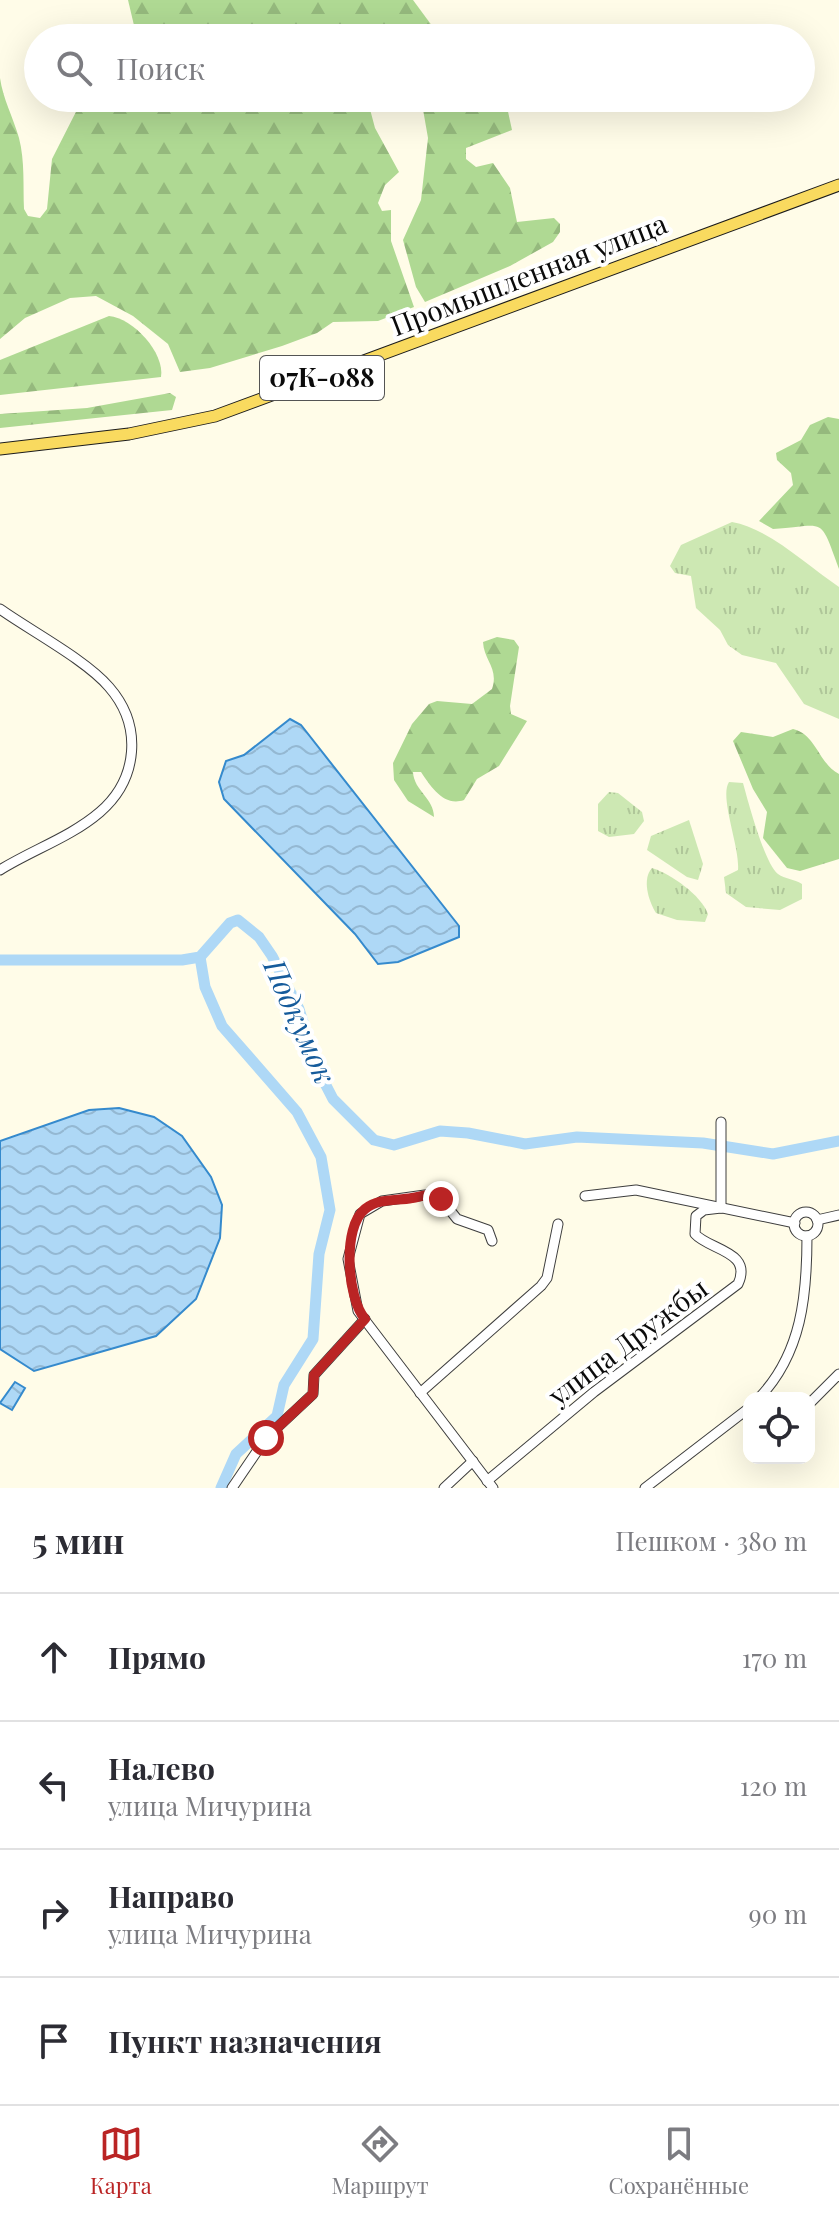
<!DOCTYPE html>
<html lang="ru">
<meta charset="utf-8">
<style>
body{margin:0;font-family:"Playfair Display",serif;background:#f7f7f7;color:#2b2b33}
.controls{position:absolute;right:24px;bottom:24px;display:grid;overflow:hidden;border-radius:16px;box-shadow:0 8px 32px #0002}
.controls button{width:72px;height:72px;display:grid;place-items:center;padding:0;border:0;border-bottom:2px solid #e1e1e2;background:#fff;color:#2b2b33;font:40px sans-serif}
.stop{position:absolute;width:24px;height:24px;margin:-18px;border:6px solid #ba2424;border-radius:50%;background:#fff}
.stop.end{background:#ba2424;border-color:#fff;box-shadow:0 2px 8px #0008}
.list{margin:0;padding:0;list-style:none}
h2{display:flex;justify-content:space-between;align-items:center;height:104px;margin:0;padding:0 32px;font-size:34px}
h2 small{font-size:26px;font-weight:400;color:#7c7c81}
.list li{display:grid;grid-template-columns:52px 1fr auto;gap:24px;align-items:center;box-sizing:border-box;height:128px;padding:0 32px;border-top:2px solid #e1e1e2}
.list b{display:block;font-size:30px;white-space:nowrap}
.list p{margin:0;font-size:26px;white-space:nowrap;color:#7c7c81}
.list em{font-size:26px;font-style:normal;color:#7c7c81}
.icon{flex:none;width:44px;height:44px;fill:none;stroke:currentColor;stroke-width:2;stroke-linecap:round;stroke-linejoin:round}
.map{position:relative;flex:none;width:839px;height:1488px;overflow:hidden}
.search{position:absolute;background:#fff;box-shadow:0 8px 32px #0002;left:24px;right:24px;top:24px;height:88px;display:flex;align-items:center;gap:20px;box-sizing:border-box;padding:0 28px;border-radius:44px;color:#7c7c81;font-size:30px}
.sheet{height:616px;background:#fff}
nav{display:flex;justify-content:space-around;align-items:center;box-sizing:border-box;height:112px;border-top:2px solid #e1e1e2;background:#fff;font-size:22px;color:#7c7c81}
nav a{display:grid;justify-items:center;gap:4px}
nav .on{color:#ba2424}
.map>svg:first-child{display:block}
.grass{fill:url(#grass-tufts)}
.forest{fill:url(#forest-firs)}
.water{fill:url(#water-waves);stroke:#358acd;stroke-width:2}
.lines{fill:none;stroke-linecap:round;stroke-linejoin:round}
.river{stroke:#aed8f6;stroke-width:11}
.minor-casing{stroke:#3e3e3e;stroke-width:11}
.major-casing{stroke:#1c1c1c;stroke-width:13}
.minor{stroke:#fff;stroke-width:9}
.major{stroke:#f9da5f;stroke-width:11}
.route{stroke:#ba2424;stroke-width:10}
.labels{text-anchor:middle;stroke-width:8;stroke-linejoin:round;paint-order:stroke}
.shield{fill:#fff;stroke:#545454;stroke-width:2}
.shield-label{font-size:26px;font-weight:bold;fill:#0b0b0b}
.street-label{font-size:28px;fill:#0b0b0b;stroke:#fff}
.water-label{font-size:30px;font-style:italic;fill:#155b9b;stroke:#fff}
</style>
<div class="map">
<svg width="839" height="1488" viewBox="0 0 839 1488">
<defs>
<pattern id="grass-tufts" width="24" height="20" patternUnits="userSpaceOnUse" patternTransform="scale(2)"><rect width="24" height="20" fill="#cde8b3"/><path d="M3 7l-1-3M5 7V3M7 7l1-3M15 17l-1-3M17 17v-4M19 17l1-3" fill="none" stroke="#afc699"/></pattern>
<pattern id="forest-firs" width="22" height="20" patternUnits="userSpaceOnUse" patternTransform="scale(2)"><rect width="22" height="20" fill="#afd993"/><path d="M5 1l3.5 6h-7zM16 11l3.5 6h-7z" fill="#95b97d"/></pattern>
<pattern id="water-waves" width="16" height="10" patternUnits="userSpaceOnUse" patternTransform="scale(2)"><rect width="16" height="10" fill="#aed8f6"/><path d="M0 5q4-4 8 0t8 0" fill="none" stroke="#94b8d2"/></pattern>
</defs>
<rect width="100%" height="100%" fill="#fffce8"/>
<g class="grass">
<path d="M732,522C768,528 808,566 839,587V719L804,704L776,663L742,655L728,645L720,630L696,608L691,576L675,573L670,566L681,545Z"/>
<path d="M729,782L743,783C748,801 765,865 778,874C785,879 794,879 802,884V899L780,910L746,907L726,893L724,877L738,870C740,847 719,797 729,782Z"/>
<path d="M609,792L618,793L642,812L644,821L634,834L609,837L598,831V804Z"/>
<path d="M689,820L703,864L698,880L687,877L647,850L651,836Z"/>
<path d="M652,868C671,874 701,895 708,914L705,922L677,920L656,913C648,900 642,879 652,868Z"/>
</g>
<g class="forest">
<path d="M128,0H413L441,38H137Z"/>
<path d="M0,78C3,99 13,117 19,138C25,161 23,187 24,209L28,216L40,218L47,209L52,159L83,98H367L375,128L399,172L385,185L378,203L382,211L391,210V241L414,307L378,321L333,322L317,333L282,346L210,368L180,372L168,344L133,316L96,296L70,298L25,318L0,339Z"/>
<path d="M421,98H505L512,130L466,148V159L476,167L493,163L510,188L517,222L554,218L560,224V232L553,242L510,266L425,302L416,287L403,240L421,200L428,138Z"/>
<path d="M109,316C133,318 165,353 161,377L0,395V360Z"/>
<path d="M170,393L176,397L172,410L0,428V414L87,408Z"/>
<path d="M828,417L839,419V569C819,514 826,526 773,529L759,521L793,485L791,473L777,460L776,453L801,440L810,425Z"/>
<path d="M497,637L514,640L519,647L510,706L511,714L527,721L499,766L477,779L464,800C444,807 431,787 421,772H413C414,791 434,798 434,817L408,801L394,780L393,763L412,724L429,704L437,701L472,704L492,689C499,668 484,661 483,642Z"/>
<path d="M793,729C817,735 818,763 839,774V859L800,871L787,868L763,838L767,812L753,789L733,741L741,732L773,737Z"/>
</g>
<g class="water">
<path d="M290,719L301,725L459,926V937L398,962L378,964L355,934L224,799L219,782L226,761L244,755Z"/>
<path d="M119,1108L154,1117L182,1136L211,1177L222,1205L220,1238L196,1299L156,1336L34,1371L0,1349V1141L89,1110Z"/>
<path d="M15,1382L25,1388L12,1410L0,1403Z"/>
</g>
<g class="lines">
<g class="river">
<path d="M200,957L205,987L222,1026L297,1112L321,1157L330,1210L319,1254L313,1339L284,1385L277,1416L236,1454L221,1488"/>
<path d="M0,960H182L200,957L230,923L238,920L259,937L272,956L299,1009L317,1068L333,1099L374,1140L394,1145L440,1131L468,1133L525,1144L577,1137L703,1143L773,1154L839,1141"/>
</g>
<defs>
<g id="minor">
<path d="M0,609C31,631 86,660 109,687C143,726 138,779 100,812C71,837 32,850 0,870"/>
<path d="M585,1196L636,1190L795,1223"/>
<path d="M721,1208V1122"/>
<circle cx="806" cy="1224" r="12"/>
<path d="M817,1220L839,1215"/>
<path d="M492,1241L488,1230L457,1219L441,1199L432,1194L382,1201L360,1214L348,1259L358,1311L493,1488"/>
<path d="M420,1393L541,1286L547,1278L558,1224"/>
<path d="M759,1398C802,1353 807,1295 807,1236"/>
<path d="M809,1404L839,1374"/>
<path d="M487,1481L594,1392L738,1284C753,1251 709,1250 695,1234L696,1216L704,1210L721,1208"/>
<path d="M232,1488L266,1438L313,1394L314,1375L365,1319"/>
<path d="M444,1488L473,1461"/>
<path d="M645,1488L749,1408"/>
</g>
<path id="major" d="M0,449L129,434L215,416L839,185"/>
</defs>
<use href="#minor" class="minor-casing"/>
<use href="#major" class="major-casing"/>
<use href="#minor" class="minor"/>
<use href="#major" class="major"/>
</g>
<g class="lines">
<path class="route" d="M266,1438L313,1394L314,1375L365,1319C347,1298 342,1227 365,1209C379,1198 396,1201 412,1198C424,1196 430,1192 441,1199"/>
</g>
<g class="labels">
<rect class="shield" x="260" y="356" width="124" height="44" rx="6"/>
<g class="shield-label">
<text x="322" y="387">07К-088</text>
</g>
<g class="street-label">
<text transform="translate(529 275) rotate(-21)" y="10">Промышленная улица</text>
<text transform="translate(628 1342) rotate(-37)" y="10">улица Дружбы</text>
</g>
<g class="water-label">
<text transform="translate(299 1022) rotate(66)" y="10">Подкумок</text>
</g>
</g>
</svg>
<div class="controls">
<button><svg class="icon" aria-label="locate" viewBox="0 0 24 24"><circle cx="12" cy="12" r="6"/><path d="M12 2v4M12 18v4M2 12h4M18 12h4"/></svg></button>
</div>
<div class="stop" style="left:266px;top:1438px"></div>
<div class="stop end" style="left:441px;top:1199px"></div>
<div class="search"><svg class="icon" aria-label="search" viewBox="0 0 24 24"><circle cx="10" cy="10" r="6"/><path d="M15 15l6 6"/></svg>Поиск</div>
</div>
<section class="sheet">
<h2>5 мин<small>Пешком · 380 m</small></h2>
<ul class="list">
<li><svg class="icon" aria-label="ahead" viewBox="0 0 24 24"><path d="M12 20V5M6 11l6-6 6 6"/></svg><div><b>Прямо</b></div><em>170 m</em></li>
<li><svg class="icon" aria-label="left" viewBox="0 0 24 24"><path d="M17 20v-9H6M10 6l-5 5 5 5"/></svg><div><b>Налево</b><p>улица Мичурина</p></div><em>120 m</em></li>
<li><svg class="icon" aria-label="right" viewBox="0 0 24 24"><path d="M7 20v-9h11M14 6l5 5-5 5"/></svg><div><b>Направо</b><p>улица Мичурина</p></div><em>90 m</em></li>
<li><svg class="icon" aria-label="arrive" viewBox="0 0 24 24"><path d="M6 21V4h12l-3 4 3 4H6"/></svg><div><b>Пункт назначения</b></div></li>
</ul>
</section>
<nav>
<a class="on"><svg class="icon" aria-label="map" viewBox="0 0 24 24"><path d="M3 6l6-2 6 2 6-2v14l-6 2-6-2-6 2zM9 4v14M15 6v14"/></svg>Карта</a>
<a><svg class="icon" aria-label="directions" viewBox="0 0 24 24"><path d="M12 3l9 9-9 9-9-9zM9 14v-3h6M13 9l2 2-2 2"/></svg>Маршрут</a>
<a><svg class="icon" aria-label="saved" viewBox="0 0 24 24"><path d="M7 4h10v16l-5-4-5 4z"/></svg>Сохранённые</a>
</nav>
